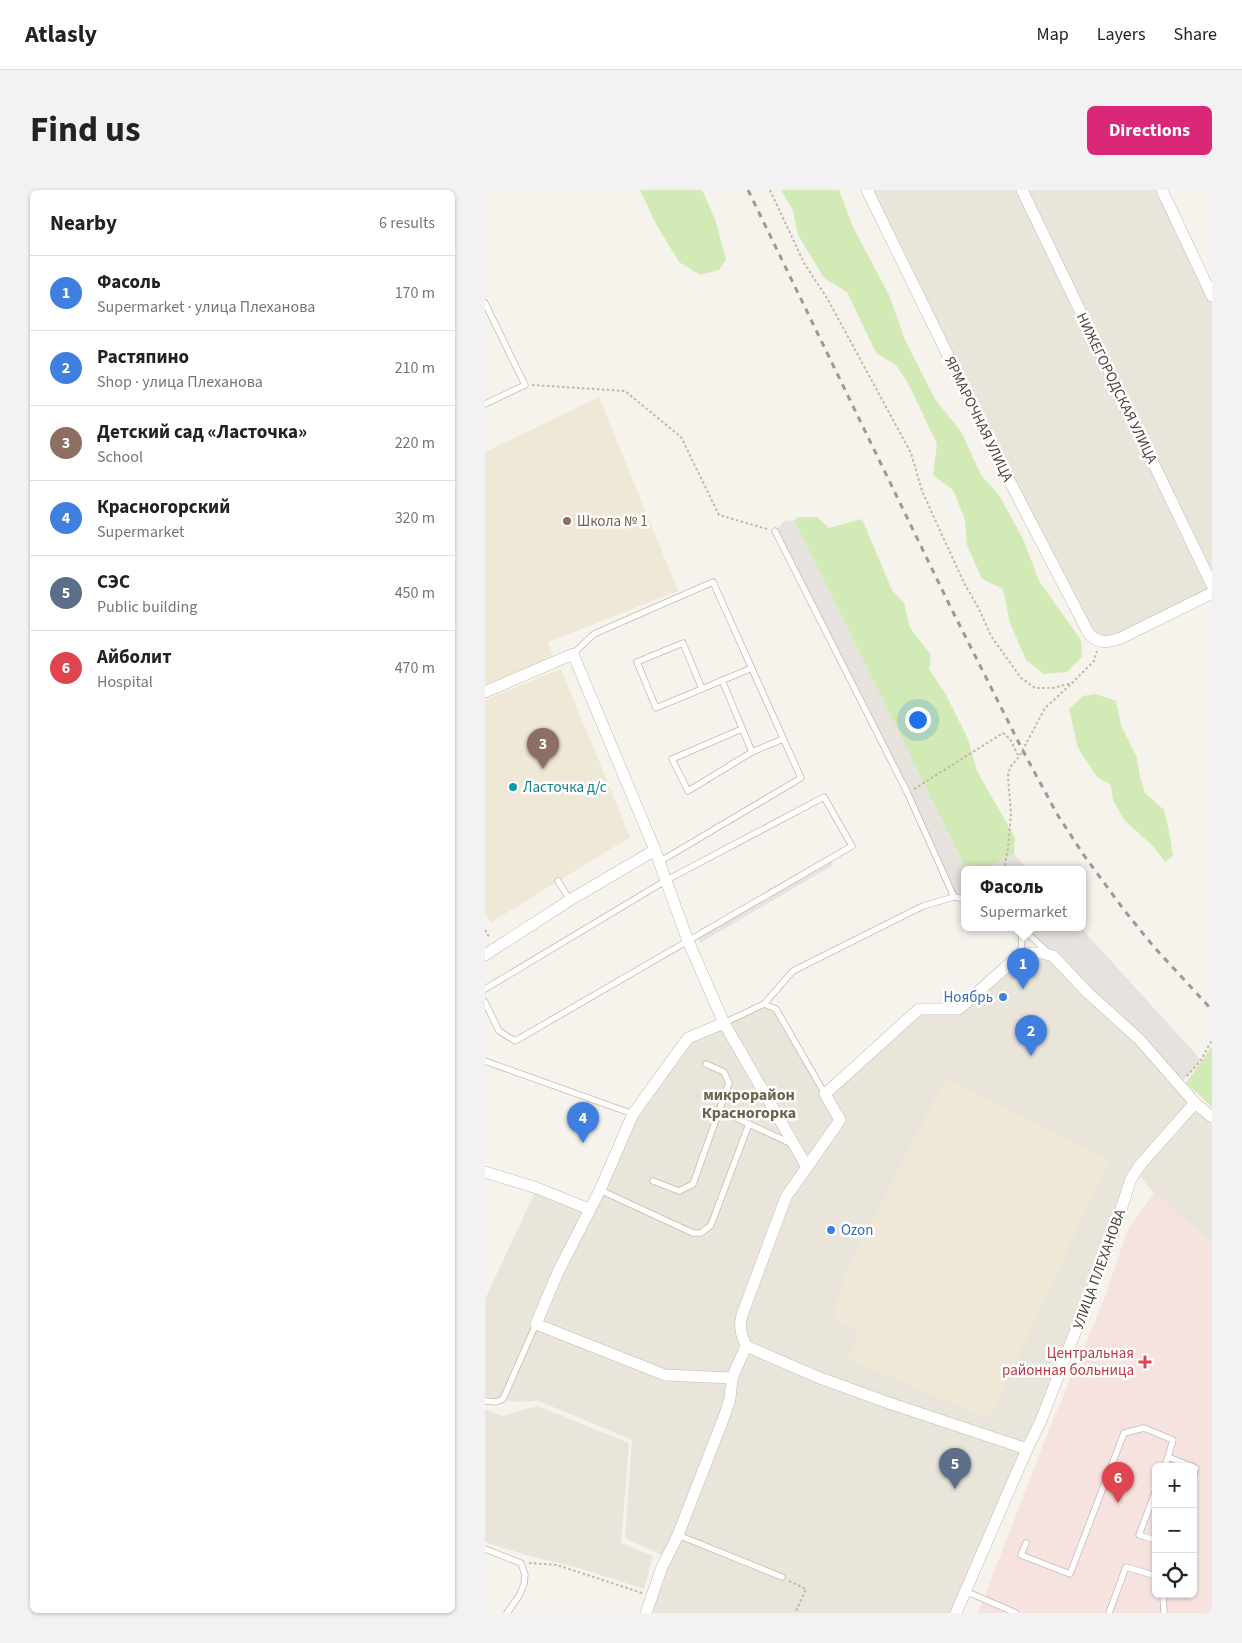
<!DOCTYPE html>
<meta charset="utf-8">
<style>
body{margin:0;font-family:"Source Sans 3",sans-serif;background:#f2f2f2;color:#222}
.controls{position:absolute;right:15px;bottom:15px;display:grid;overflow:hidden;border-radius:8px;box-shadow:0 1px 4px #0004}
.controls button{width:45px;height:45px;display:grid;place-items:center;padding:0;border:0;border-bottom:1px solid #e0e0e0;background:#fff;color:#222;font:25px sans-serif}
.you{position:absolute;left:432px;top:529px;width:18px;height:18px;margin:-12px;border:4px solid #fff;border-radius:50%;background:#1a73e8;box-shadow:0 0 0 8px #1a73e833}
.badge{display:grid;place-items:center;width:32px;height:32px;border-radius:50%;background:#db2777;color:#fff;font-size:16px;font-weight:700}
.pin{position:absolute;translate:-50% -41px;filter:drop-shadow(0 1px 2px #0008)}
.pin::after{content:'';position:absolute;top:26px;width:18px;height:15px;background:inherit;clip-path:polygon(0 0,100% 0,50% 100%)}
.popup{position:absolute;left:476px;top:676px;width:125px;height:65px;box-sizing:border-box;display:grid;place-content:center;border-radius:8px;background:#fff;filter:drop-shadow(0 1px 4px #0005);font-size:16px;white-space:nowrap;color:#767676}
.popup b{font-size:19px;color:#222}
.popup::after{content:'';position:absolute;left:50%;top:100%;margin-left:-10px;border:10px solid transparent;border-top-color:#fff}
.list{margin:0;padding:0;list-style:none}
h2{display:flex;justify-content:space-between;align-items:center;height:65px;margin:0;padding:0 20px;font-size:21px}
h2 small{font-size:16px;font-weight:400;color:#767676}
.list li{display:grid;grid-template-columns:32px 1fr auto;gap:15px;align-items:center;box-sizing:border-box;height:75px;padding:0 20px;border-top:1px solid #e0e0e0}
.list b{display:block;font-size:19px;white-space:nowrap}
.list p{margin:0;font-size:16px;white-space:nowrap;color:#767676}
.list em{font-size:16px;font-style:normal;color:#767676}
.icon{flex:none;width:28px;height:28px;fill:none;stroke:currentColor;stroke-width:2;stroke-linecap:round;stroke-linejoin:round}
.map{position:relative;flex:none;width:727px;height:1423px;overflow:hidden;border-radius:8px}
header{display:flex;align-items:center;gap:30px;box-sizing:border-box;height:70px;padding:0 25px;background:#fff;border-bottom:1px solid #e0e0e0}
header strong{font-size:24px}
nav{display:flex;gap:28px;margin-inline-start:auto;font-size:18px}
.intro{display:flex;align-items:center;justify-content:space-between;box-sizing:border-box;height:120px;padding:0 30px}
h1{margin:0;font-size:35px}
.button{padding:12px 22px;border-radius:8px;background:#db2777;color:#fff;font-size:18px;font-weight:700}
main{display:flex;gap:30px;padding:0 30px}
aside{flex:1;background:#fff;border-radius:8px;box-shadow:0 1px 4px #0004}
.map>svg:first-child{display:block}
.residential{fill:#eae5da}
.industrial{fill:#e6e2dd}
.education{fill:#efe8d6}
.medical{fill:#f6e3e0;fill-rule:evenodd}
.green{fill:#d2eab5}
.parking{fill:#e5e3e0}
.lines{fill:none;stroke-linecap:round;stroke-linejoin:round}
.service-casing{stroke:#c2bbae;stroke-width:7}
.minor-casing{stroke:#c2bbae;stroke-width:12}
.path{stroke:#c4b79f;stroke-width:2;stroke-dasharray:2.5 2.5;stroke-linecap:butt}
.service{stroke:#fff;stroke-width:5.5}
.minor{stroke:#fff;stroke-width:11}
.rail{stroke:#9a9a9a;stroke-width:3;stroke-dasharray:6 6;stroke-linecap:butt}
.education-dot{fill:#8d6e63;stroke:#fff;stroke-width:2}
.culture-dot{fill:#0f9aa8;stroke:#fff;stroke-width:2}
.shop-dot{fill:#3f7fe0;stroke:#fff;stroke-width:2}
.health-dot{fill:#e0444e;stroke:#fff;stroke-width:2}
.labels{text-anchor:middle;stroke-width:5;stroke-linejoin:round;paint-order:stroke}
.street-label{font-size:15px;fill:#4b4439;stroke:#fff}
.education-label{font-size:15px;fill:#785e54;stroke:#fff;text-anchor:start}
.culture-label{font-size:15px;fill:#0d838f;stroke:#fff;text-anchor:start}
.shop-label{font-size:15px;fill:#366cbe;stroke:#fff;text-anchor:end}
.health-label{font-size:15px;fill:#be3a42;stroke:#fff;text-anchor:end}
.neighbourhood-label{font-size:16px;font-weight:bold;fill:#6e6250;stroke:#fff}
</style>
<header>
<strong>Atlasly</strong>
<nav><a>Map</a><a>Layers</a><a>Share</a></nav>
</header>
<div class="intro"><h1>Find us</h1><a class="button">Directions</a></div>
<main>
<aside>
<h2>Nearby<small>6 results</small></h2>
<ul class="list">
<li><span class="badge" style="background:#3f7fe0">1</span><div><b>Фасоль</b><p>Supermarket · улица Плеханова</p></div><em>170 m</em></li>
<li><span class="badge" style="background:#3f7fe0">2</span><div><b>Растяпино</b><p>Shop · улица Плеханова</p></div><em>210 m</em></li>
<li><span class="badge" style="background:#8d6e63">3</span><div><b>Детский сад «Ласточка»</b><p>School</p></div><em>220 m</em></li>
<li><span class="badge" style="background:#3f7fe0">4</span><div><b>Красногорский</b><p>Supermarket</p></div><em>320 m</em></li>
<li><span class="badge" style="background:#5c6f8a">5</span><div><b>СЭС</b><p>Public building</p></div><em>450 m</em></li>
<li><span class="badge" style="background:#e0444e">6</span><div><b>Айболит</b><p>Hospital</p></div><em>470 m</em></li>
</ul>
</aside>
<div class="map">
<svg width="727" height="1423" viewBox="0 0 727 1423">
<rect width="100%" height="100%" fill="#f6f3ec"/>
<g class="residential">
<path d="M382,0H677L727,106V403L636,448L610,450Z"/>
<path d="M533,766H568L727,927V1053L669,1003L651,982L628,1044L471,1423H161L181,1367L140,1348L147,1250L54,1211L31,1212L18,1209L0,1211V1109L52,998L104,1019L148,924L203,848L279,814L291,819L340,904L434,819H474Z"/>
<path d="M53,1216L144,1253L136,1353L168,1366L159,1399L91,1377L44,1366L0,1352V1219L17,1226Z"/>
</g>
<g class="industrial">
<path d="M309,330L482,680H479V709L469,707L423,604L290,341L299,331Z"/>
<path d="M529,664L543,680H496Z"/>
<path d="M536,738H596L716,870L694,896Z"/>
</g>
<g class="education">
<path d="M114,207L193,401L63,452L70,470L0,499V262Z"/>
<path d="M76,479L145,647L5,733L0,720V510Z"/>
<path d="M461,887L624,971L504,1229L363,1169L374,1144L349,1128L358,1088Z"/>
</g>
<path class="medical" d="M669,1003L727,1053V1423H493L567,1232L618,1112L642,1041ZM671,1277H708V1404H671Z"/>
<g class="green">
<path d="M155,0H217L230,29L241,69L234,80L215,85L194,72L171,34Z"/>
<path d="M296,0H354L368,37L404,105L420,150L450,209L477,243L496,285L514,305L538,349L554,391L596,450L597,467L582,482L559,484L541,470L525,433L518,399L497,389L482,355L480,330L468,300L448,285L452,254L424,195L411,175L391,163L362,102L339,88L313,45L308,21Z"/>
<path d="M314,327H332L344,338L377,329L407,400L419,413L425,438L446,465L444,479L461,505L483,549L492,581L530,648L529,664L496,680H482L309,330Z"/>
<path d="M611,504L631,511L636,535L652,568L655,587L660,603L679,620L684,641L688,666L680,672L669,657L640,631L628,610L626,595L612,587L593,558L584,519L598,506Z"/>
<path d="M727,856V917L701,893Z"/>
</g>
<path class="parking" d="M346,671L348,675L215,753L213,749Z"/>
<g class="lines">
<defs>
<g id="service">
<path d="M0,113L40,195L0,214"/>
<path d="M290,341L423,604L469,707L479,709"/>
<path d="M88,464L109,444L228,392L316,588L174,672"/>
<path d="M237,490L267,562L298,549"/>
<path d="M217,499L198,453L152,472L171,518L267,478"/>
<path d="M257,539L187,569L203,601L267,562"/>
<path d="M73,691L85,710"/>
<path d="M536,738L563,762"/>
<path d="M534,764C538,755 538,747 534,738"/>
<path d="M0,799L180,691L339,607L367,656L30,851L14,841L0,812"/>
<path d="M279,814L308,781L438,716L469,707"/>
<path d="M239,833L279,814L291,819L340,904"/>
<path d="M0,871L148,924"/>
<path d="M236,921L307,954"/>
<path d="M168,991L194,1001L208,994L244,893L239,882L221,874"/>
<path d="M115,1000L208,1043H216L226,1035L264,934"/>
<path d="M0,1211L11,1212L18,1209L51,1134"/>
<path d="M679,1277L683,1267"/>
<path d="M671,1300L654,1345L671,1350"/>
<path d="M193,1345L297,1387"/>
<path d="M541,1353L536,1365L585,1384L639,1243L659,1238L688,1250L683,1267L711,1278L708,1285"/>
<path d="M0,1359L36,1373L40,1385L39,1394L34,1406L22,1423"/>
<path d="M480,1401L531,1423"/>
<path d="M678,1404L679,1423"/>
<path d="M624,1423L641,1377L671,1386"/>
</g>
<g id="minor">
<path d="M382,0L524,290L604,444C615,455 623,452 636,448L727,403"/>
<path d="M537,0L727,395"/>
<path d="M677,0L727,106"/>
<path d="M0,502L88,464L170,660L203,751L239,833L322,977"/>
<path d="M0,765L85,710L170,660"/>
<path d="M239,833L203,848L148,924L115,1000L73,1082L51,1134L180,1185L247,1188"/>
<path d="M0,982L52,998L104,1019"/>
<path d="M542,1259L404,1213L335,1188L261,1156C256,1144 254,1137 257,1125L301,1007L355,930L340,904L434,819H474L533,766L544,763H557L568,766L603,803L654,849L710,913L727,927"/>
<path d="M161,1423L177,1377L193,1345L239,1227L245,1209L247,1188L261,1156"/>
<path d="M471,1423L542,1259L555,1233L628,1044L646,989L655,975L710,913"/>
</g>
</defs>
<use href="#service" class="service-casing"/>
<use href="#minor" class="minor-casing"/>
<g class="path">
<path d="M285,0L319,73L342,108L426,263L437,301L479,393L494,419L506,446L536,488L550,498H568L587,493L609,471L612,461"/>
<path d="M47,195L140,201L196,247L234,325L282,339"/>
<path d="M429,599L518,543L525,549L533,565"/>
<path d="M523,680L520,674L523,659L526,624L523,586L525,577L534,567L560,518L585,495"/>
<path d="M0,740L4,747"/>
<path d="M702,886L716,870L727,850"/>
<path d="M44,1373L72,1375L157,1403"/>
<path d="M304,1391L321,1399L310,1423"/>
</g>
<use href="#service" class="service"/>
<use href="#minor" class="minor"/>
<path class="rail" d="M263,0L466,418L537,559L572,624L598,664L639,720L669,757L727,820"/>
</g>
<circle class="education-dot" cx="82" cy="331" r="5"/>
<circle class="culture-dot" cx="28" cy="597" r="5"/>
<g class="shop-dot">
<circle cx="518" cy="807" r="5"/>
<circle cx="346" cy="1040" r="5"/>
</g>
<path class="health-dot" d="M657.5 1164.5h5v5h5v5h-5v5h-5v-5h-5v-5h5z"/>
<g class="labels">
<g class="street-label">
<text transform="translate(632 198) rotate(64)" y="5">НИЖЕГОРОДСКАЯ УЛИЦА</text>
<text transform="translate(494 229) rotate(64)" y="5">ЯРМАРОЧНАЯ УЛИЦА</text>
<text transform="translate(614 1079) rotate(-70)" y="5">УЛИЦА ПЛЕХАНОВА</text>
</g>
<g class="education-label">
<text x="92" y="336">Школа № 1</text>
</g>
<g class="culture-label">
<text x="38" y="602">Ласточка д/с</text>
</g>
<g class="shop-label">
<text x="508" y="812">Ноябрь</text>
<text x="356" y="1045" text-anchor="start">Ozon</text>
</g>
<g class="health-label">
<text x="649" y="1168">Центральная<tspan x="649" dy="17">районная больница</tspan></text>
</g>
<g class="neighbourhood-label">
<text x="264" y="910">микрорайон<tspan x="264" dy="18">Красногорка</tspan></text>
</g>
</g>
</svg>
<div class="controls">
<button>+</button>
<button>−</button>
<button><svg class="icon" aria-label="locate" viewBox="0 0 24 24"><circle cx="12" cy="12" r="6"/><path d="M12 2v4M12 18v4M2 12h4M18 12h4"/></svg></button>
</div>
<div class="you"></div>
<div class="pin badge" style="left:538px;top:799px;background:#3f7fe0">1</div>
<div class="popup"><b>Фасоль</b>Supermarket</div>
<div class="pin badge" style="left:546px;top:866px;background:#3f7fe0">2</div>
<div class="pin badge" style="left:58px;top:579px;background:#8d6e63">3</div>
<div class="pin badge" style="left:98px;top:953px;background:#3f7fe0">4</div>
<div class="pin badge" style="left:470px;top:1299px;background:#5c6f8a">5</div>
<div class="pin badge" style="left:633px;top:1313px;background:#e0444e">6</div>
</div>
</main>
